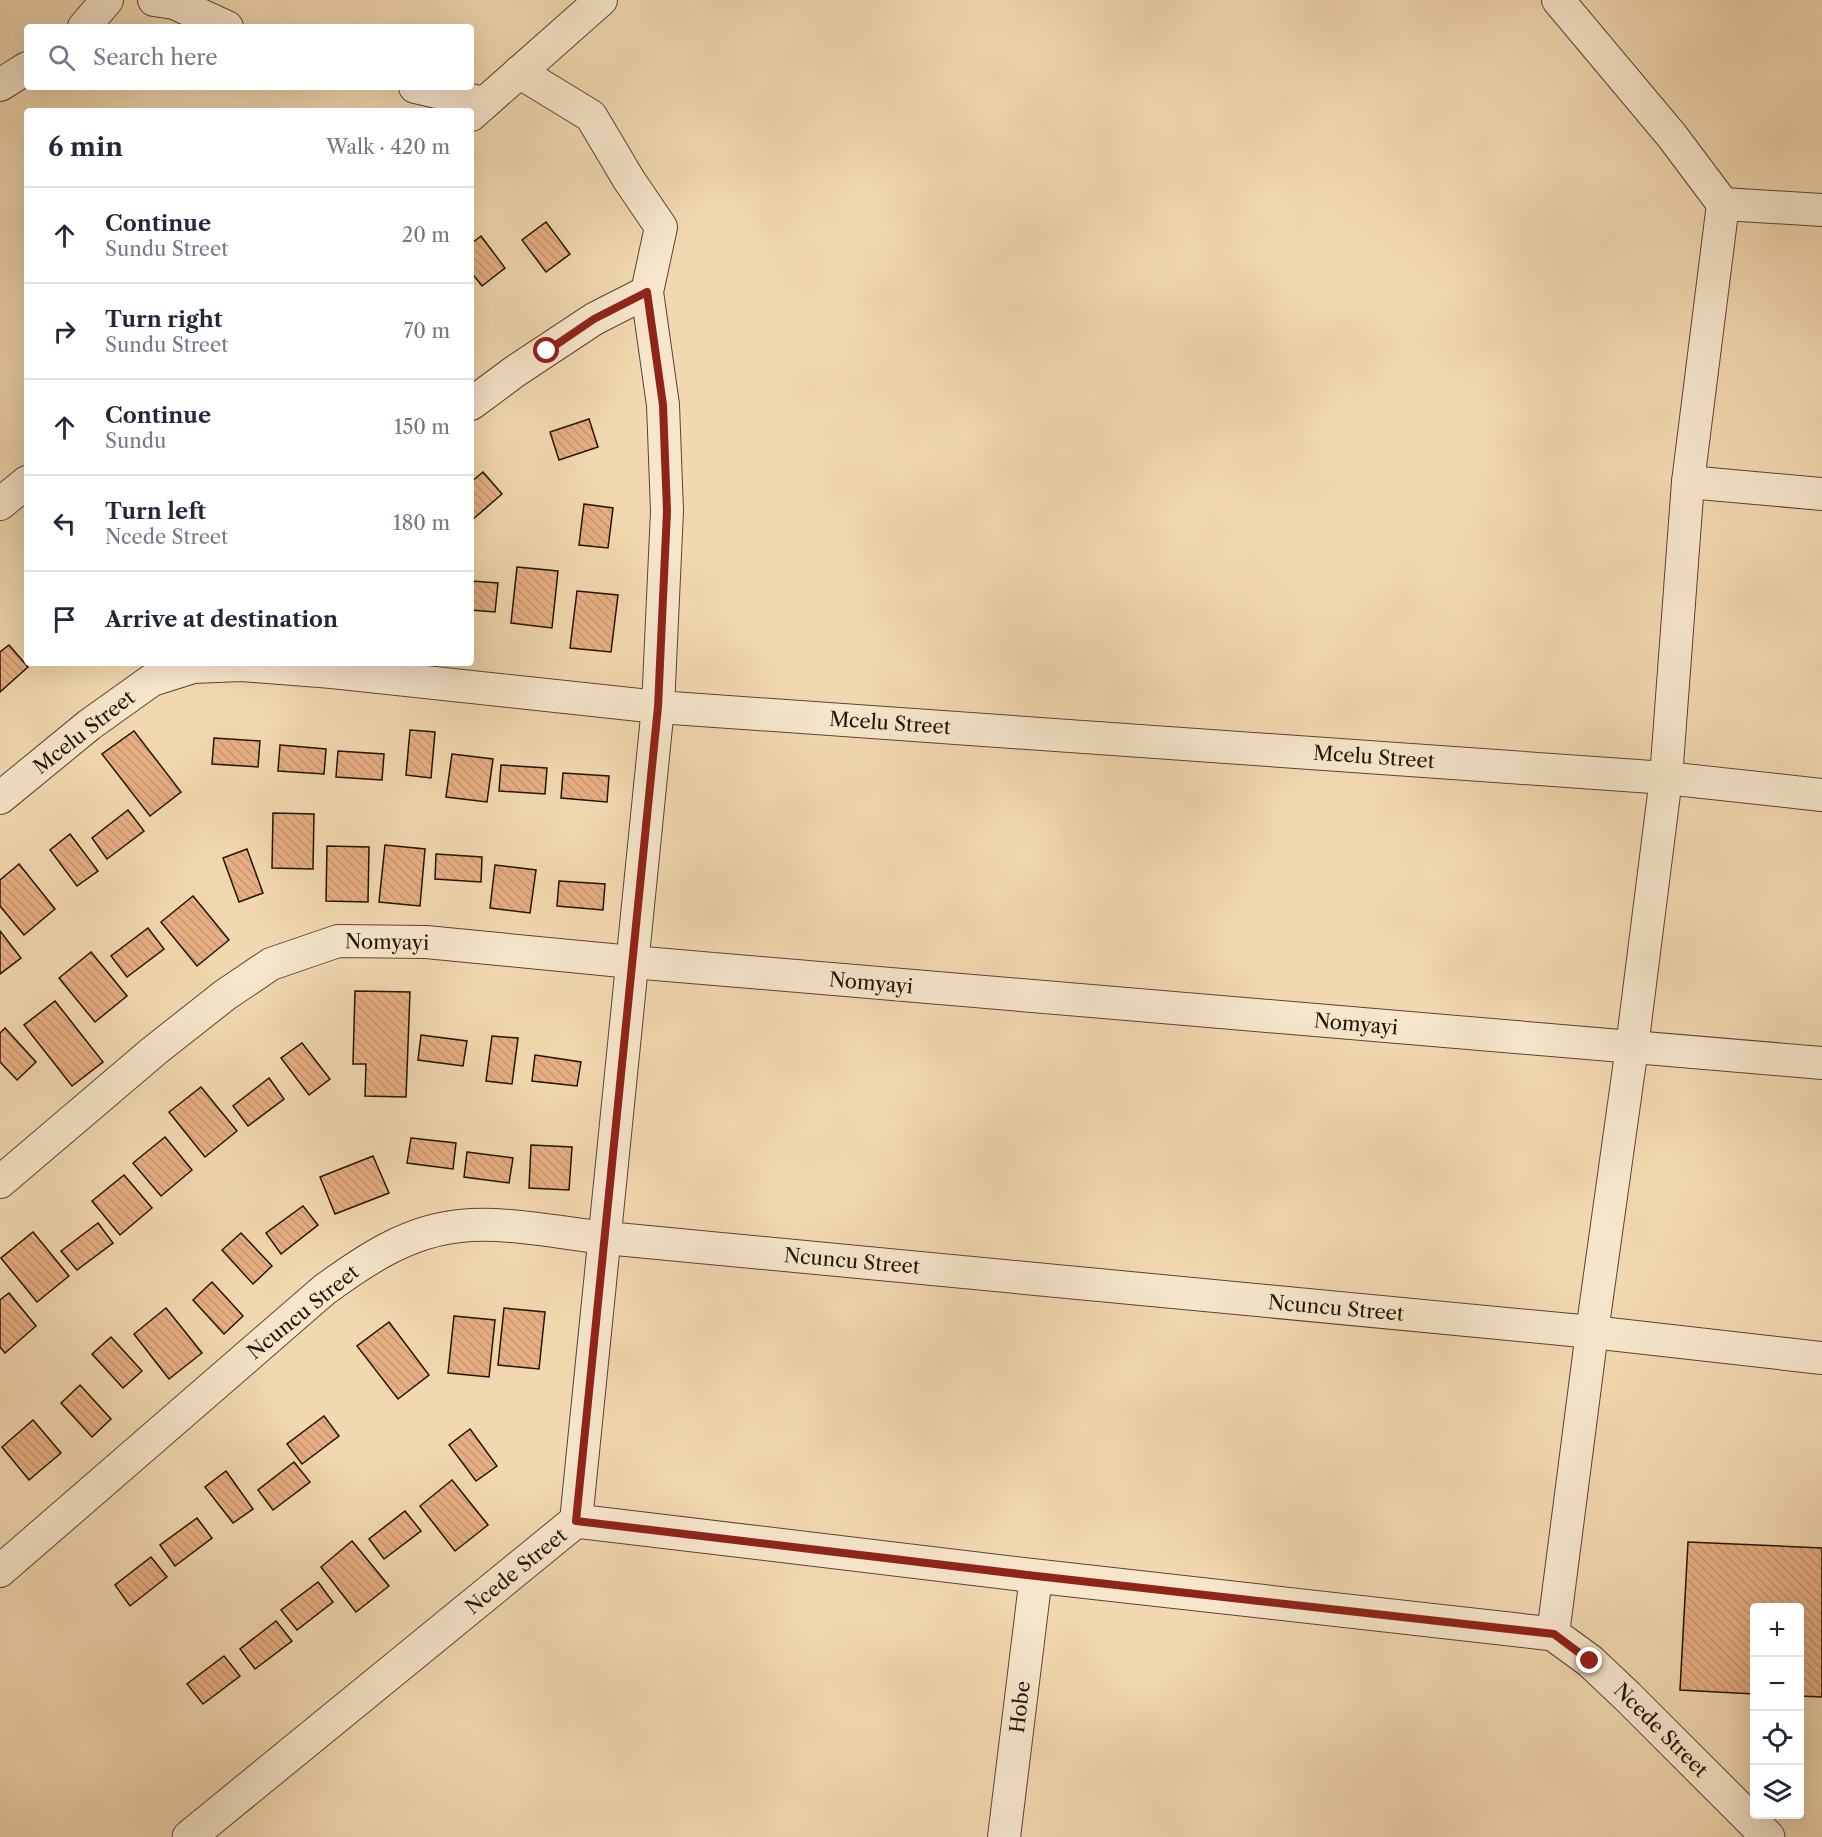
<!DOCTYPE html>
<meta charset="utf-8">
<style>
body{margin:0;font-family:"Libre Caslon Text",serif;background:#f2f2f3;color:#1f2937}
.controls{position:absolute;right:18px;bottom:18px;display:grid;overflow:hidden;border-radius:6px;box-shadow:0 6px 24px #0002}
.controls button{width:54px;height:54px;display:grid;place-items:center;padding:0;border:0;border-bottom:2px solid #e0e1e3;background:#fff;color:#1f2937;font:30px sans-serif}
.stop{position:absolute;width:18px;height:18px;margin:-14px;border:4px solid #8f2418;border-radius:50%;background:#fff}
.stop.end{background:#8f2418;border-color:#fff;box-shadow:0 2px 6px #0008}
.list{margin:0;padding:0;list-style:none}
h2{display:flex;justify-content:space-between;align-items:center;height:78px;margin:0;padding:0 24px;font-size:26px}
h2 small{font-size:20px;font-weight:400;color:#747a83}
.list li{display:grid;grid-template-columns:39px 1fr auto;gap:18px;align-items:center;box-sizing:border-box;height:96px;padding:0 24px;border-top:2px solid #e0e1e3}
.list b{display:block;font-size:22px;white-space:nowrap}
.list p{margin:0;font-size:20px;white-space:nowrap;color:#747a83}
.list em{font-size:20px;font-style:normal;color:#747a83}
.icon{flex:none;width:33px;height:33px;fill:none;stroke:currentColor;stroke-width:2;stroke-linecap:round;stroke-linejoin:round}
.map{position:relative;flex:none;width:1822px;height:1837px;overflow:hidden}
.search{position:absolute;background:#fff;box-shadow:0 6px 24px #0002;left:24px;top:24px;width:450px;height:66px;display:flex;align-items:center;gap:15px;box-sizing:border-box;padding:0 21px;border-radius:6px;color:#747a83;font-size:22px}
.panel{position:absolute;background:#fff;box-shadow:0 6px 24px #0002;left:24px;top:108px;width:450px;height:558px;border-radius:6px}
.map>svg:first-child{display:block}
.building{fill:url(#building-back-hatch);stroke:#241403;stroke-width:1.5}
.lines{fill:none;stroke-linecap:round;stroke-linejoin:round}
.minor-casing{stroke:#58452e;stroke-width:34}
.tertiary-casing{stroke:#58452e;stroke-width:35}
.minor{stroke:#f7e6cc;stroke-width:32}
.tertiary{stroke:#f7e6cc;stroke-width:33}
.route{stroke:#8f2418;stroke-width:8}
.labels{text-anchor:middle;stroke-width:6;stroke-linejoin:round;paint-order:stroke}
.street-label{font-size:20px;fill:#241403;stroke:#f7e6cc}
</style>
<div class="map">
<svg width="1822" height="1837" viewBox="0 0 1822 1837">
<defs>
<pattern id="building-back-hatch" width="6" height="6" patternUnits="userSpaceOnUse" patternTransform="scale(1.5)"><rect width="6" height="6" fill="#e8af83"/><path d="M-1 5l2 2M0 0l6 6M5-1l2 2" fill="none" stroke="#c79670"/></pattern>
</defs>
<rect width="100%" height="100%" fill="#f2d8b0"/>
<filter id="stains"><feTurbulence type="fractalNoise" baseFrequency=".00333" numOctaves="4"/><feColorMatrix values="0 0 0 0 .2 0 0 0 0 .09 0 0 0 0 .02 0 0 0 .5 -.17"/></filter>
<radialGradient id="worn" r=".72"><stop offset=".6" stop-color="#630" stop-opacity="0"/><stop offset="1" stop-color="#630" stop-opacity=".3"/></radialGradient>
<g class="building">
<path d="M546,222L570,254L546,272L522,240Z"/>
<path d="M481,236L505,268L482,286L471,272V244Z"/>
<path d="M589,419L598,447L559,460L550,432Z"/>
<path d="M483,472L502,494L472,520L471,482Z"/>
<path d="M584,504L613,508L608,548L579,545Z"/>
<path d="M517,567L558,571L552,628L511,623Z"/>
<path d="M471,581L498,583L495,612L471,610Z"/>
<path d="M577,591L618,595L611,652L570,648Z"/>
<path d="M9,645L28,667L0,692V652Z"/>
<path d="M410,730L435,732L431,778L406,775Z"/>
<path d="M134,731L181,792L150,816L102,754Z"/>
<path d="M214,738L260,741L258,767L212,764Z"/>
<path d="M280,745L326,749L324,774L278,771Z"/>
<path d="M338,751L384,754L382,780L336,777Z"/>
<path d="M452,754L493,759L487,802L446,797Z"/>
<path d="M501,765L547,768L545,794L499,791Z"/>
<path d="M563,773L609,776L607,802L561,798Z"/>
<path d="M128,810L144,831L107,859L92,838Z"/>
<path d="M273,813L314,814L313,869L272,868Z"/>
<path d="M70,834L98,871L77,886L50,850Z"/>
<path d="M385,845L425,849L420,906L379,902Z"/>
<path d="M327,846L369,847L368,902L326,901Z"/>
<path d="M247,849L263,893L239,902L223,858Z"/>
<path d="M436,854L482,857L481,882L435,879Z"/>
<path d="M19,864L55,909L24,935L0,906V880Z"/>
<path d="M495,865L536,870L530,913L490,908Z"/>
<path d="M559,881L605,884L603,910L557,906Z"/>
<path d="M193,896L229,940L197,966L161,922Z"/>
<path d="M148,928L164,949L127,977L111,956Z"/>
<path d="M0,931L21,958L0,974Z"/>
<path d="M91,952L127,996L95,1022L59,978Z"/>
<path d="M355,991L410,992L406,1097L365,1096L366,1064H353Z"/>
<path d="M55,1001L103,1062L72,1086L24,1025Z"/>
<path d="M5,1028L36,1062L17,1080L0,1062V1033Z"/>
<path d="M421,1035L467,1041L463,1066L418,1060Z"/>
<path d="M492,1036L518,1038L512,1084L486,1081Z"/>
<path d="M302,1043L330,1079L309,1095L281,1058Z"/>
<path d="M535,1055L581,1062L577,1086L532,1081Z"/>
<path d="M269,1078L284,1099L248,1126L233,1106Z"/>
<path d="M201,1087L237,1131L205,1157L169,1112Z"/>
<path d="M165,1137L192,1170L161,1196L133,1163Z"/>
<path d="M411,1138L456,1143L453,1169L407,1163Z"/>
<path d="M531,1145L572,1147L569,1190L529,1188Z"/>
<path d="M467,1152L513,1158L509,1183L464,1177Z"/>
<path d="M373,1156L389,1193L335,1214L320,1177Z"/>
<path d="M124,1175L152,1208L120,1235L92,1201Z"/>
<path d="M303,1206L318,1225L281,1254L266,1233Z"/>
<path d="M98,1223L113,1243L77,1270L61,1251Z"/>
<path d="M33,1232L69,1276L37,1302L1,1258Z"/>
<path d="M241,1233L272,1266L253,1284L222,1250Z"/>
<path d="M212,1282L243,1316L224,1334L193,1300Z"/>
<path d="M9,1293L36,1326L5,1353L0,1347V1300Z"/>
<path d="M166,1308L202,1353L169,1379L134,1334Z"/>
<path d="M504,1308L545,1312L539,1369L498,1365Z"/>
<path d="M454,1316L495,1320L489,1377L448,1373Z"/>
<path d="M389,1322L429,1375L398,1399L357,1346Z"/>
<path d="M111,1337L142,1371L123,1388L92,1354Z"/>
<path d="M80,1385L111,1419L92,1437L61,1403Z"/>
<path d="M324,1416L339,1436L302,1464L287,1444Z"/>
<path d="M33,1420L61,1453L29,1480L2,1447Z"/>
<path d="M470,1429L497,1466L476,1481L449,1445Z"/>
<path d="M294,1462L310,1482L273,1510L258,1490Z"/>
<path d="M226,1471L253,1509L233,1523L205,1487Z"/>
<path d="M452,1480L488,1525L455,1551L420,1506Z"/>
<path d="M405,1511L421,1531L384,1559L369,1539Z"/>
<path d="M197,1518L212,1538L175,1566L160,1545Z"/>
<path d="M352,1541L389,1586L356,1612L321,1567Z"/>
<path d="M1688,1542L1822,1548V1697L1800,1696V1608H1754V1694L1680,1690Z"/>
<path d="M151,1557L167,1577L130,1606L115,1585Z"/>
<path d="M318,1582L333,1602L297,1630L281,1610Z"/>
<path d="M276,1621L292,1641L255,1669L240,1649Z"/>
<path d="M224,1656L240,1676L203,1704L187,1684Z"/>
</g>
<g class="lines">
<defs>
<g id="minor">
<path d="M154,0L174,3L227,27"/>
<path d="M84,27L107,0"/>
<path d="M519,72L591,116L629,180L661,227L647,292L663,405L667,511L658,707L576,1521"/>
<path d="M0,85L27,68"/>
<path d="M415,87L484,103"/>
<path d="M471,115L601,0"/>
<path d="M1723,204L1822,210"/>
<path d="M471,404L514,372L594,319L647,292"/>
<path d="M1688,482L1822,494"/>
<path d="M0,504L27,482"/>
<path d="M0,798L89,725L152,680L193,667L241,665L332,672L658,707L1666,778L1822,795"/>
<path d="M0,1182L154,1051L225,995L271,964L338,941L426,942L632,962L1822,1063"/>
<path d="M0,1571L324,1290C365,1260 408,1231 460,1226C505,1221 560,1233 606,1238L1592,1332L1822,1358"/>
<path d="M1553,1634L1592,1332L1632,1047L1666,778L1688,482L1723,204L1672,136L1558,0"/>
<path d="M1004,1837L1036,1576"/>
</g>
<path id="tertiary" d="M189,1837L576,1521L1036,1576L1553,1634L1590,1661L1627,1696L1768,1837"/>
</defs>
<use href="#minor" class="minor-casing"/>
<use href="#tertiary" class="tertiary-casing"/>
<use href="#minor" class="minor"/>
<use href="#tertiary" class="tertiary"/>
</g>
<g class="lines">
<path class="route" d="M547,351L594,319L647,292L663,405L667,511L658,707L576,1521L1036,1576L1554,1634L1590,1661"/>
</g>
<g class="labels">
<g class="street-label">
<text transform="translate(890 723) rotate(4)" y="7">Mcelu Street</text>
<text transform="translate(84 732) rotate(-38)" y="7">Mcelu Street</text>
<text transform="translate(1374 757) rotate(4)" y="7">Mcelu Street</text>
<text transform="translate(387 942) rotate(1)" y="7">Nomyayi</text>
<text transform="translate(871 983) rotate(5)" y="7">Nomyayi</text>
<text transform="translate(1356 1024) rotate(5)" y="7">Nomyayi</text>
<text transform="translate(852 1261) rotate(5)" y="7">Ncuncu Street</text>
<text transform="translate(1336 1308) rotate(5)" y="7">Ncuncu Street</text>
<text transform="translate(303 1312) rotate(-39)" y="7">Ncuncu Street</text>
<text transform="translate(516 1571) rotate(-39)" y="7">Ncede Street</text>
<text transform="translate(1020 1707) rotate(-83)" y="7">Hobe</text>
<text transform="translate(1661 1730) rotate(45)" y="7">Ncede Street</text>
</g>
</g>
<rect width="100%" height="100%" filter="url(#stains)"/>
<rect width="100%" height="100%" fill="url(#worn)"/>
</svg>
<div class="controls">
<button>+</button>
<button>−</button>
<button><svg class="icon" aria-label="locate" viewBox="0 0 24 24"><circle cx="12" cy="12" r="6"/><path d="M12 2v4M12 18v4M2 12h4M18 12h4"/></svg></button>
<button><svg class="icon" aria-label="layers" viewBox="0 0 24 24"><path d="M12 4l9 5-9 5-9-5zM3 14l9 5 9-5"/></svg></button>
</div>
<div class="stop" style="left:547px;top:351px"></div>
<div class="stop end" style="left:1590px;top:1661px"></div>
<div class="search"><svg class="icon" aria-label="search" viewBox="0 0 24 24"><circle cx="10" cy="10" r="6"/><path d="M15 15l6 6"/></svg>Search here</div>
<section class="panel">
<h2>6 min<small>Walk · 420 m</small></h2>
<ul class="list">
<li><svg class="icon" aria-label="ahead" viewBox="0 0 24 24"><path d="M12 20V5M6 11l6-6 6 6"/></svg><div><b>Continue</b><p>Sundu Street</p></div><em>20 m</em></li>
<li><svg class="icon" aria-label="right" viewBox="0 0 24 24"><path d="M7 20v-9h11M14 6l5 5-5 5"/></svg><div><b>Turn right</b><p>Sundu Street</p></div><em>70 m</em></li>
<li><svg class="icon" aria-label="ahead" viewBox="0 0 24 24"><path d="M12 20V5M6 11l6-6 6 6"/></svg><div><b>Continue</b><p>Sundu</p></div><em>150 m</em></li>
<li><svg class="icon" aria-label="left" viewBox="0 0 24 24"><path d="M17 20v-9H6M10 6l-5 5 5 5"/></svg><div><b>Turn left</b><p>Ncede Street</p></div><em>180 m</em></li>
<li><svg class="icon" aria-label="arrive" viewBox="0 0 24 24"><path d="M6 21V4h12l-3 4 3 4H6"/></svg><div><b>Arrive at destination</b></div></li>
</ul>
</section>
</div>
